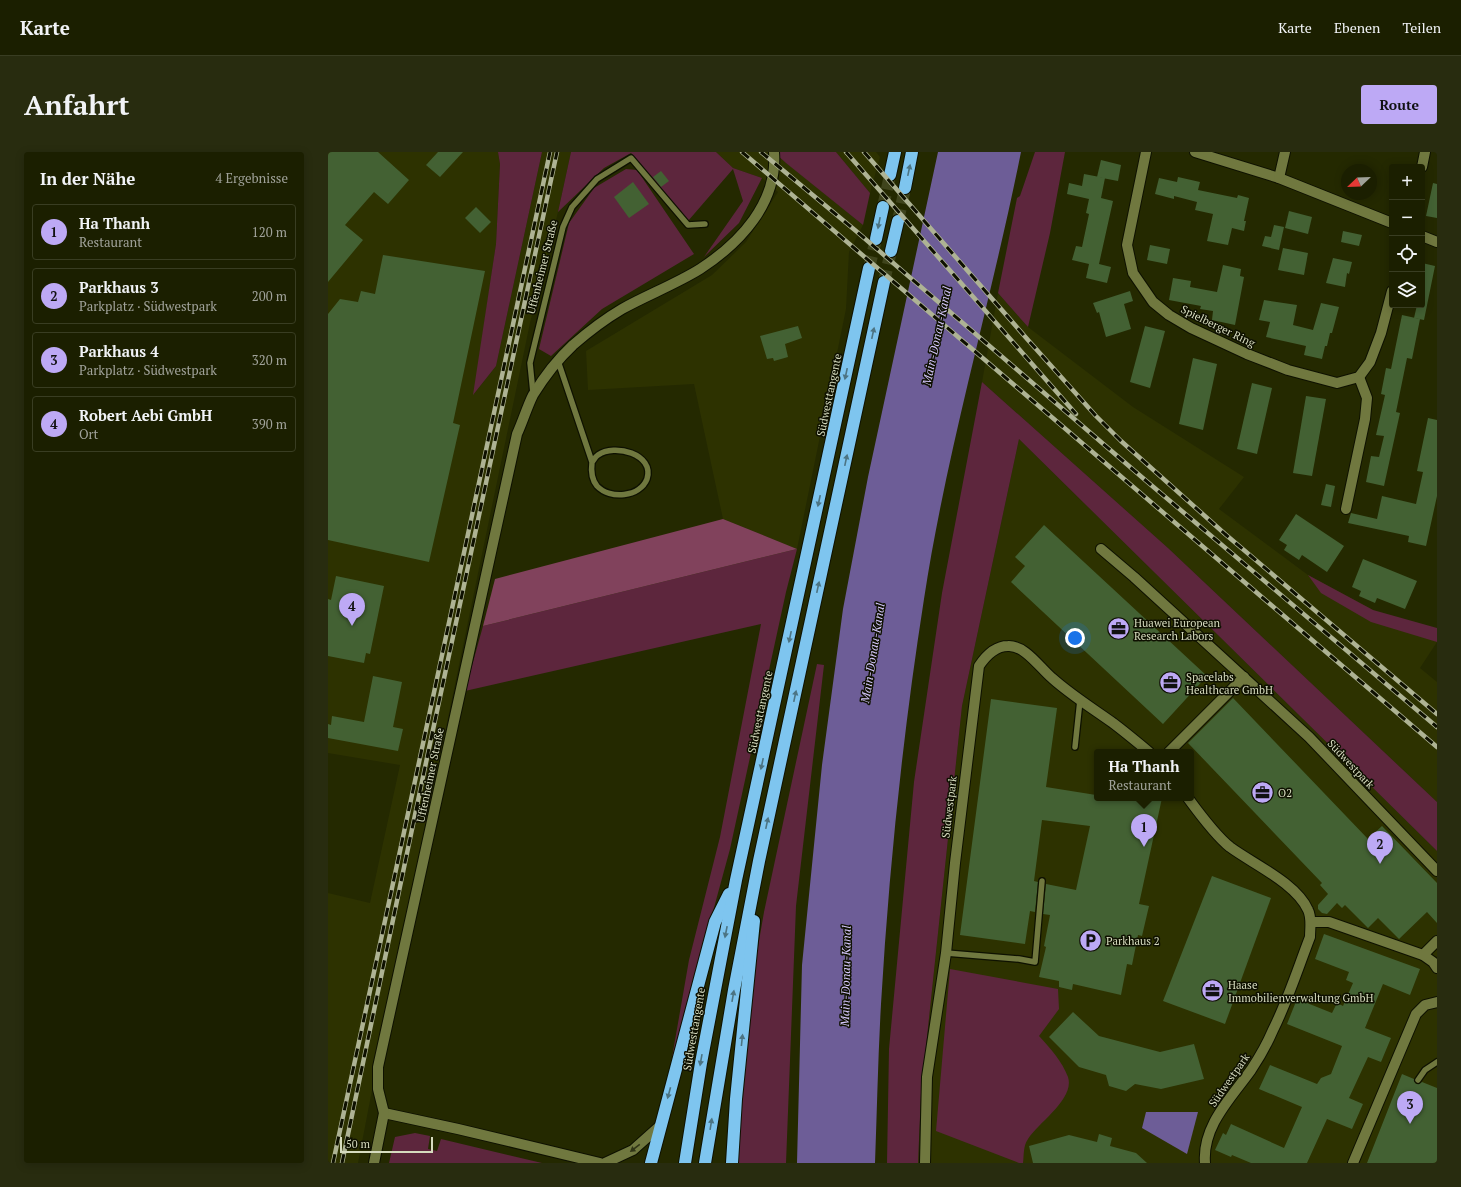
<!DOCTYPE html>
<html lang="de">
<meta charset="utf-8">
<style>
body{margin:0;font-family:"PT Serif",serif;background:#282c0f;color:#f1f3f6}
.controls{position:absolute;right:12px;top:12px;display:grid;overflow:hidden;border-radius:4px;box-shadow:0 2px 10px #0003}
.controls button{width:36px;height:36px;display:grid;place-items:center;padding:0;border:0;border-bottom:1px solid #393d22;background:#1b1f00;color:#f1f3f6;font:20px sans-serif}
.compass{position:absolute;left:1013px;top:12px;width:36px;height:36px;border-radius:50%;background:#1b1f00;box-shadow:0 2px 10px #0003;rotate:247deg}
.scale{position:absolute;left:12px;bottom:10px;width:93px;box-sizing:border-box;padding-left:4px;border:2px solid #d6dbbe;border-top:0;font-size:11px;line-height:14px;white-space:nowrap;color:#d6dbbe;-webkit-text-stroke:3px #0e1000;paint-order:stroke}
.you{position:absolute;left:747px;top:486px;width:14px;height:14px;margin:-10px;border:3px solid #fff;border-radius:50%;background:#1a73e8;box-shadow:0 0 0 6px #1a73e833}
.badge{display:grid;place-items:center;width:26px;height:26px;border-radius:50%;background:#bda9f5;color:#111;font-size:13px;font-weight:700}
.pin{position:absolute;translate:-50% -33px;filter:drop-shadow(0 1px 2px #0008)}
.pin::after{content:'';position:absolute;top:21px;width:14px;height:12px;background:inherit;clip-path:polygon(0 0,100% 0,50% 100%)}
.popup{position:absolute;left:766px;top:597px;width:100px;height:52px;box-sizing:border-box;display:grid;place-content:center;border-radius:4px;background:#1b1f00;filter:drop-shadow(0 1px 3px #0005);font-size:13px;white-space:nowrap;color:#a0a299}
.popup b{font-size:15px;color:#f1f3f6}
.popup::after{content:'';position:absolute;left:50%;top:100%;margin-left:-8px;border:8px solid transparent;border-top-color:#1b1f00}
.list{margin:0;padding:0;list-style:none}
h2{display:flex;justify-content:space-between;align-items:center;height:52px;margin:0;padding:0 16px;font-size:17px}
h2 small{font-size:13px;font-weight:400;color:#a0a299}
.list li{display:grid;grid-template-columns:26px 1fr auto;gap:12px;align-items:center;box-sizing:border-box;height:56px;margin:0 8px 8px;padding:0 8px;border:1px solid #393d22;border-radius:4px}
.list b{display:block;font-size:15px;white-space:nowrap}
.list p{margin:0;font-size:13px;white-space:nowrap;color:#a0a299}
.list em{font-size:13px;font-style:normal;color:#a0a299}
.icon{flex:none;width:22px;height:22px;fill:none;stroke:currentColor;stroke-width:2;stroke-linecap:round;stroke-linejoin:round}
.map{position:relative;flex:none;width:1109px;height:1011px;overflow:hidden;border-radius:4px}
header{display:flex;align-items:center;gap:24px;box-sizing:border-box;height:56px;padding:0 20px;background:#1b1f00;border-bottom:1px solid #393d22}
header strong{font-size:19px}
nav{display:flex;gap:22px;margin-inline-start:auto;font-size:14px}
.intro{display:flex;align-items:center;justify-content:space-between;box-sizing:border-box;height:96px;padding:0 24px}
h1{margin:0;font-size:28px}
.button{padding:10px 18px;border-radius:4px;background:#bda9f5;color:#111;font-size:14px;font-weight:700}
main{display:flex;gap:24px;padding:0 24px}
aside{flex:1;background:#1b1f00;border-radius:4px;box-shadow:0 2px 10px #0003}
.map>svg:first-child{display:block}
.built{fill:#2d3200;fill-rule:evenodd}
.green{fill:#5d263d}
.forest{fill:#81425c}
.water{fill:#6d5d97}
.building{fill:#436133}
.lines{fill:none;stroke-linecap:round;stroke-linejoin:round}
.highway-tunnel{stroke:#3f441c;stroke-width:12;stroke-dasharray:12 6;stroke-linecap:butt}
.lane-casing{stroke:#0e1100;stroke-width:8}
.street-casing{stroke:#0e1100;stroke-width:12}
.highway-casing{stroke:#0e1100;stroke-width:14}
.lane{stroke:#70783f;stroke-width:5.5}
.street{stroke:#70783f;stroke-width:10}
.highway{stroke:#7ec5ef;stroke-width:12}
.rail-casing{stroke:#aeb394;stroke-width:4.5}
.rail{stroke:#0e1000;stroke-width:3;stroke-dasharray:9;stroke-linecap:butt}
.oneway{fill:#4c7483}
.oneway2{fill:#303416}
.labels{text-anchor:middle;stroke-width:3;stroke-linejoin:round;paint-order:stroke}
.street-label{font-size:11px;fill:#d6dbbe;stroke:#0e1000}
.poi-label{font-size:11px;fill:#d6dbbe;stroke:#0e1000;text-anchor:start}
.water-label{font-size:12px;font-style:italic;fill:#d5c8fc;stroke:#0e1000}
</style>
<header>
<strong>Karte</strong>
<nav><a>Karte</a><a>Ebenen</a><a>Teilen</a></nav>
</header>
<div class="intro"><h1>Anfahrt</h1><a class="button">Route</a></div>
<main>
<aside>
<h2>In der Nähe<small>4 Ergebnisse</small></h2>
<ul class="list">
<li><span class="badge">1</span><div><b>Ha Thanh</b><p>Restaurant</p></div><em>120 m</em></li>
<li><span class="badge">2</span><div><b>Parkhaus 3</b><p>Parkplatz · Südwestpark</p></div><em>200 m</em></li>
<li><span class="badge">3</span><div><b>Parkhaus 4</b><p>Parkplatz · Südwestpark</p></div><em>320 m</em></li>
<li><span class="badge">4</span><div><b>Robert Aebi GmbH</b><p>Ort</p></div><em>390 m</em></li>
</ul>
</aside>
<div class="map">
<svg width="1109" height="1011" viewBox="0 0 1109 1011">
<rect width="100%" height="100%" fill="#242900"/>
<g class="built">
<path d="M0,0H170L172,12L168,92L146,242L168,214L214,0H243L230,60L202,171L60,855L30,1011H0V741L42,751L72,613L0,601Z"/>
<path d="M388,0H445L535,73L521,100L518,157L469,397L395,367L366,232L260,238L258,199L384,123L418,90L450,40L434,26L405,16Z"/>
<path d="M508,0H548L552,5L542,41Z"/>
<path d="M670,141L700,175L805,255L916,325L891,357L980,423L1045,458L1109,490L1092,516L1109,530V650L840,396L654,230Z"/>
<path d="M691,287L1109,699V1011H590L593,942L634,554ZM769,600H863V646H769Z"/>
</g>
<g class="green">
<path d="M170,0H214L168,214L145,243L168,92L172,12Z"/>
<path d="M243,0H388L405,16L434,26L411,71L376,105L415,49L405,17L360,69L303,1L276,16L230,60Z"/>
<path d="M450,0H508L542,41L535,73L458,11L449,3Z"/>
<path d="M707,0H737L722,81L700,175L670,141L689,46L692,44Z"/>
<path d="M298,17L309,18L366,102L274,157L223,204L211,197L241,71L266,36Z"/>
<path d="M654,230L840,396L1109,650V699L691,287L634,554L593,942L590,1011H559L561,897L586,630L614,441Z"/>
<path d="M469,397L458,440L402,697L342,917L361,808L392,685L433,472L137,539L155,474Z"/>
<path d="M980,423L1045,458L1109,476V490L1043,470L993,441Z"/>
<path d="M489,512L496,513L468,754L458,1011H410L413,939L427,812L436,760Z"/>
<path d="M622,817L730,837L731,857L711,884C722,896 734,909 740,925C747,947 711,970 700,987C695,994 696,1003 695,1011H691L608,979Z"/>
<path d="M87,981L102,984L100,997L109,999L113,987L214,1011H61L67,985Z"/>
</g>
<path class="forest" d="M395,367L469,397L155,474L167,427Z"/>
<g class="water">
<path d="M610,0H693C663,150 619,296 596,447C575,581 561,716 553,852C550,905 549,958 547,1011H469L474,813L494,613L515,457L540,325Z"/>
<path d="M818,960H870L859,1002L814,976Z"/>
</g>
<g class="building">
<path d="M0,0H50L81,28L60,52L46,40L17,73L35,88L0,130Z"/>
<path d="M110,0H135L112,25L98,13Z"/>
<path d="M773,8L793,13L790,29L769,25Z"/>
<path d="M333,19L341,29L333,35L325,25Z"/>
<path d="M756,22L777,26L773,46L785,49L771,112L783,115L779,131L758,126L761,112L744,108L748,94L754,95L761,62L758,61L761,47L739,42L741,31L754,34Z"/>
<path d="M850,25L872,30L870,38L909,46L910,43L921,46L916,69H918L916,79L904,76L900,93L879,89L885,62L867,58L869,50L846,44V47L827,42L831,26L849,30Z"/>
<path d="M305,30L321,52L301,66L286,45Z"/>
<path d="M1105,31L1109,32V66L1098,64Z"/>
<path d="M148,55L163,70L152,81L137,66Z"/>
<path d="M961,59L984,65L980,82L957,76Z"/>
<path d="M946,73L956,75L951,98L934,94L937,84L943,85Z"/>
<path d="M1015,79L1034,83L1031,94L1013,90Z"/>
<path d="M822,93L842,97L839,112L819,108Z"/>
<path d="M955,96L980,101L976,123L950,118Z"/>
<path d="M55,103L157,119L125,271L132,273L101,410L0,388V162L12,147L30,150L33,139L47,142Z"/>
<path d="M1005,106L1024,110L1021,122L1019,121L1017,135L998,131Z"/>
<path d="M1094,111L1107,114L1096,168L1086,166L1089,153H1094Z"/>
<path d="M895,113L913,117L912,124L916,125L907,173L884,168L885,159L872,157L873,154L841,148L845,126L863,129L862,135L889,140Z"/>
<path d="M802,139L805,149L796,152L803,177L778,185L771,160L769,161L765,151Z"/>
<path d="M936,148L969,153L965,173L985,178L993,151L1011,155L1004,181H1002L999,194H997L994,207L976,203L978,194L938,185L942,170L931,168Z"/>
<path d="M1074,163L1092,167L1084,207L1079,206L1068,260L1072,261L1056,334L1038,330L1043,304L1051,305L1056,284L1048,283L1057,243L1053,242L1058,216L1063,217Z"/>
<path d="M470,174L474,186L457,192L460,205L446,209L445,206L439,207L432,184Z"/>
<path d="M817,174L837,179L822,236L802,230Z"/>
<path d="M865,206L889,212L875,278L851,272Z"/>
<path d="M924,231L944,236L929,302L909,297Z"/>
<path d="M978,244L998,247L984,324L965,321Z"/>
<path d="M1100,266L1109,268V344L1098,394L1080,390L1081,384L1020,371L1023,361L1049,367L1054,344L1088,352L1095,320L1089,319Z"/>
<path d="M998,332L1007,334L1003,355L993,353Z"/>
<path d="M968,362L1016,394L999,420L974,403L971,408L956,398L959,393L951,388Z"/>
<path d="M716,373L879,524L835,572L683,430L697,414L687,405Z"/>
<path d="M1035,407L1089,429L1077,457L1049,446L1047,451L1031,444L1033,439L1024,435Z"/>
<path d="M8,424L56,434L42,502L38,501L36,511L0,504V447L3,448Z"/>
<path d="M45,524L74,530L65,575L75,577L70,599L0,586V572L3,573L4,564L36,570Z"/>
<path d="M905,546L1040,687L1054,674L1109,731V771L1099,760L1071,787L1050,766L1040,776L1017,753L1014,756L1009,751L999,762L994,761L990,757V753L1000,742L992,733L994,731L860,591Z"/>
<path d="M663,547L729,556L718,635L768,643V646H834L811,752L821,754L814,784L810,783L804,813L799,812L793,843L745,832L744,838L731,835V829L711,825L718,795L716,794L722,763L715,762L718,732L748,738L762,674L714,668L706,729L710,730L707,760L702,759L697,792L632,783Z"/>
<path d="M884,724L943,746L897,872L835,849Z"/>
<path d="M996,782L1092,817L1082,843L1055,832L1037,876L1063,886L1053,910L1040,905L1021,946L1035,952L1024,977L999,967L979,1011H923L904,1003L903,1005L887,998L895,981L898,983L903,972L956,996L974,955L931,937L942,913L989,932L993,926L1003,922L1014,894L959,872L969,847L1004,861L1009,851L1015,854L1025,831L1018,828L1021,820L987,807Z"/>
<path d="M745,860L771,884L832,900L866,892L876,927L833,937L807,932L798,939L781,934L778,923L751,915L721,885Z"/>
<path d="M1074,922L1086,927V929L1088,932H1091L1094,930L1109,936V1011H1039Z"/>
<path d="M771,982L784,986L782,994L808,1001L819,1011H705L701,994L741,983L769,990Z"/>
</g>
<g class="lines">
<g class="highway-tunnel">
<path d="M555,55L562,23"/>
<path d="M570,69L577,36"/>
<path d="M541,116L548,87"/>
<path d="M556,130L563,99"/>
</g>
<defs>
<g id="lane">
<path d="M230,209L264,310C263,318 264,328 269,334C282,348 312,345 319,327C327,302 286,291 270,303C267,305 266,308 264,310"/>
<path d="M205,241L202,211L235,75L244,55L269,27L303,6L360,73L377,72"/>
<path d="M747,595L752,548"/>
<path d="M618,801L691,807L707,810L714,729"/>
<path d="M1090,928L1097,918L1109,910"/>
</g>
<g id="street">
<path d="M818,0L799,93L805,121L825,150L841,163L863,176L919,202L960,218L1009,231L1031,225L1042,210L1053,181L1064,139"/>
<path d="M867,0L951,26L1064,71"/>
<path d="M1094,15L1097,0"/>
<path d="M951,26L957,0"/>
<path d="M1094,84L1109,90"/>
<path d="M1018,357L1037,267L1039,246L1031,225"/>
<path d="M773,397L806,425L981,585L1109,719"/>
<path d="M841,600L916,525"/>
<path d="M860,646C871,661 887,683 902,695C925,712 968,731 980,758C984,766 982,776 982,785C970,816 960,848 945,878C939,892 931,906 923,918C903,946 874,974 877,1011"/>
<path d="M983,770H1001L1095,803L1105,810L1109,816"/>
<path d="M1095,803L1109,789"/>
<path d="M56,961L130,977L272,1011"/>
<path d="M46,1011L56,961L50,937V915L189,282C195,269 199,255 205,243C216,225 230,207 245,193C260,180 277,167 294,157C319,143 348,132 372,117C412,91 450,51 446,0"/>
<path d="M277,1011L305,998L333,973"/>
<path d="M597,1011L599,925L618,801L627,711L651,514C657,505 667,494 680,494C697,493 712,516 724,526C743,543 764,556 785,571C797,580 809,590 821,600"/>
<path d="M1025,1011L1088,862L1097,853L1109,850"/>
</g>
<g id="highway">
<path d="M562,23L567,0"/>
<path d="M577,36L584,0"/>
<path d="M548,87L555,55"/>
<path d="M563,99L570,69"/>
<path d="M323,1011L387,770L401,742"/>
<path d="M357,1011L373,911L408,728L541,116"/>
<path d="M377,1011L406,838L431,709L556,130"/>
<path d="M404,1011L408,947L426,769"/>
</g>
</defs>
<use href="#lane" class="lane-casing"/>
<use href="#street" class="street-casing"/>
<use href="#highway" class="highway-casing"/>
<use href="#lane" class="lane"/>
<use href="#street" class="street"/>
<use href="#highway" class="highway"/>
<defs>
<g id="rail">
<path d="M414,0L1109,595"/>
<path d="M433,0L528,79L816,327L1109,575"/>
<path d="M518,0L748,262"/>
<path d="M536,0L700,188L768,264L793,289L897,382L1109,562"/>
<path d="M5,1011L222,0"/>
<path d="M14,1011L100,601L229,0"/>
</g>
</defs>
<use href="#rail" class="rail-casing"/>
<use href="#rail" class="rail"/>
</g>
<defs><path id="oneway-solid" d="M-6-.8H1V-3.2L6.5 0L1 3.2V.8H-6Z"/></defs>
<g class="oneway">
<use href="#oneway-solid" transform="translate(581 18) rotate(-78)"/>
<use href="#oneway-solid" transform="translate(551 71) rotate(101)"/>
<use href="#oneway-solid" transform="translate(545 181) rotate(-78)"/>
<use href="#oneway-solid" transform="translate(518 222) rotate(102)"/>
<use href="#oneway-solid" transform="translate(518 308) rotate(-78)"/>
<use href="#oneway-solid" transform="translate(491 349) rotate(102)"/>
<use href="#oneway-solid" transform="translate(490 435) rotate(-78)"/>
<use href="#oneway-solid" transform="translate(462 485) rotate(102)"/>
<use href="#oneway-solid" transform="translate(467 544) rotate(-78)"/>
<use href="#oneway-solid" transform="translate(434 612) rotate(102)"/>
<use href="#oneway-solid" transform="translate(439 671) rotate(-78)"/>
<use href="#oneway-solid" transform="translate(398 780) rotate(101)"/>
<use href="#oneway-solid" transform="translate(405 844) rotate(-80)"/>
<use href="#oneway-solid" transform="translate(414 888) rotate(-84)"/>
<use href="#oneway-solid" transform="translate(373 908) rotate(100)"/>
<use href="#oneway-solid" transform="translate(341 941) rotate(105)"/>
<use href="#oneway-solid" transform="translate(383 972) rotate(-81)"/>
</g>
<use class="oneway2" href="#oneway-solid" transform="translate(307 996) rotate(143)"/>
<defs>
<symbol id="office-disc" viewBox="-11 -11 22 22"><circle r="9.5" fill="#bda9f5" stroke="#0e1000"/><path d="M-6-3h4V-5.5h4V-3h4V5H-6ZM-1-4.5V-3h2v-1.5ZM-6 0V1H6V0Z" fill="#111"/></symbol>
<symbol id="parking-disc" viewBox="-11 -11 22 22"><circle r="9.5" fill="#bda9f5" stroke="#0e1000"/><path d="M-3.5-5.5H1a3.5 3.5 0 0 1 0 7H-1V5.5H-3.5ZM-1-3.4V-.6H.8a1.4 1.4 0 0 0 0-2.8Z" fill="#111"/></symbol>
</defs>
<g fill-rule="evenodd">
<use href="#office-disc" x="778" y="464" width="25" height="25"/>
<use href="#office-disc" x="830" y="518" width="25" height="25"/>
<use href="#office-disc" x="922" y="628" width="25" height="25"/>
<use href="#parking-disc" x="750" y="776" width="25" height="25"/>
<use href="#office-disc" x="872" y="826" width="25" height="25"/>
</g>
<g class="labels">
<g class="street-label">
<text transform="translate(214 115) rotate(-76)" y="4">Uffenheimer Straße</text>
<text transform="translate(890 174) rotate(26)" y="4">Spielberger Ring</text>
<text transform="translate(501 243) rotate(-78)" y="4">Südwesttangente</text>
<text transform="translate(432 560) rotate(-78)" y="4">Südwesttangente</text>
<text transform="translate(1023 612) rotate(47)" y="4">Südwestpark</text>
<text transform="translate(102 623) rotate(-78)" y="4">Uffenheimer Straße</text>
<text transform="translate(621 655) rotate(-83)" y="4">Südwestpark</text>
<text transform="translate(366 877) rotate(-80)" y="4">Südwesttangente</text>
<text transform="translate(901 928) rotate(-55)" y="4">Südwestpark</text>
</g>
<g class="poi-label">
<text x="806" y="475">Huawei European<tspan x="806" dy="13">Research Labors</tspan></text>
<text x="858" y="529">Spacelabs<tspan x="858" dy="13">Healthcare GmbH</tspan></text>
<text x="950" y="645">O2</text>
<text x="778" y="793">Parkhaus 2</text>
<text x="900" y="837">Haase<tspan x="900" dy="13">Immobilienverwaltung GmbH</tspan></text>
</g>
<g class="water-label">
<text transform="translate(609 184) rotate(-78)" y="4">Main-Donau-Kanal</text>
<text transform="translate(545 501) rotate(-81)" y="4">Main-Donau-Kanal</text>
<text transform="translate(518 824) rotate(-89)" y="4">Main-Donau-Kanal</text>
</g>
</g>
</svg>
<div class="controls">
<button>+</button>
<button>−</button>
<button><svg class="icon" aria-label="locate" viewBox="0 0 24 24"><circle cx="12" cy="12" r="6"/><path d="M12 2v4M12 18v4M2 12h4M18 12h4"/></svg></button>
<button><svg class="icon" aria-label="layers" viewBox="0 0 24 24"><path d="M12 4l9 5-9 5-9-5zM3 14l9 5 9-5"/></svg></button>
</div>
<svg class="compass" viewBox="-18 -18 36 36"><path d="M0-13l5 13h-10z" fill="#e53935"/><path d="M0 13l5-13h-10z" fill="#a0a299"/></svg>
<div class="scale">50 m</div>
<div class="you"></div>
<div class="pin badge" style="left:816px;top:695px">1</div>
<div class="popup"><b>Ha Thanh</b>Restaurant</div>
<div class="pin badge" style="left:1052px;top:712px">2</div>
<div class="pin badge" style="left:1082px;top:972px">3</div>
<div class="pin badge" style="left:24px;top:474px">4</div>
</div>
</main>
